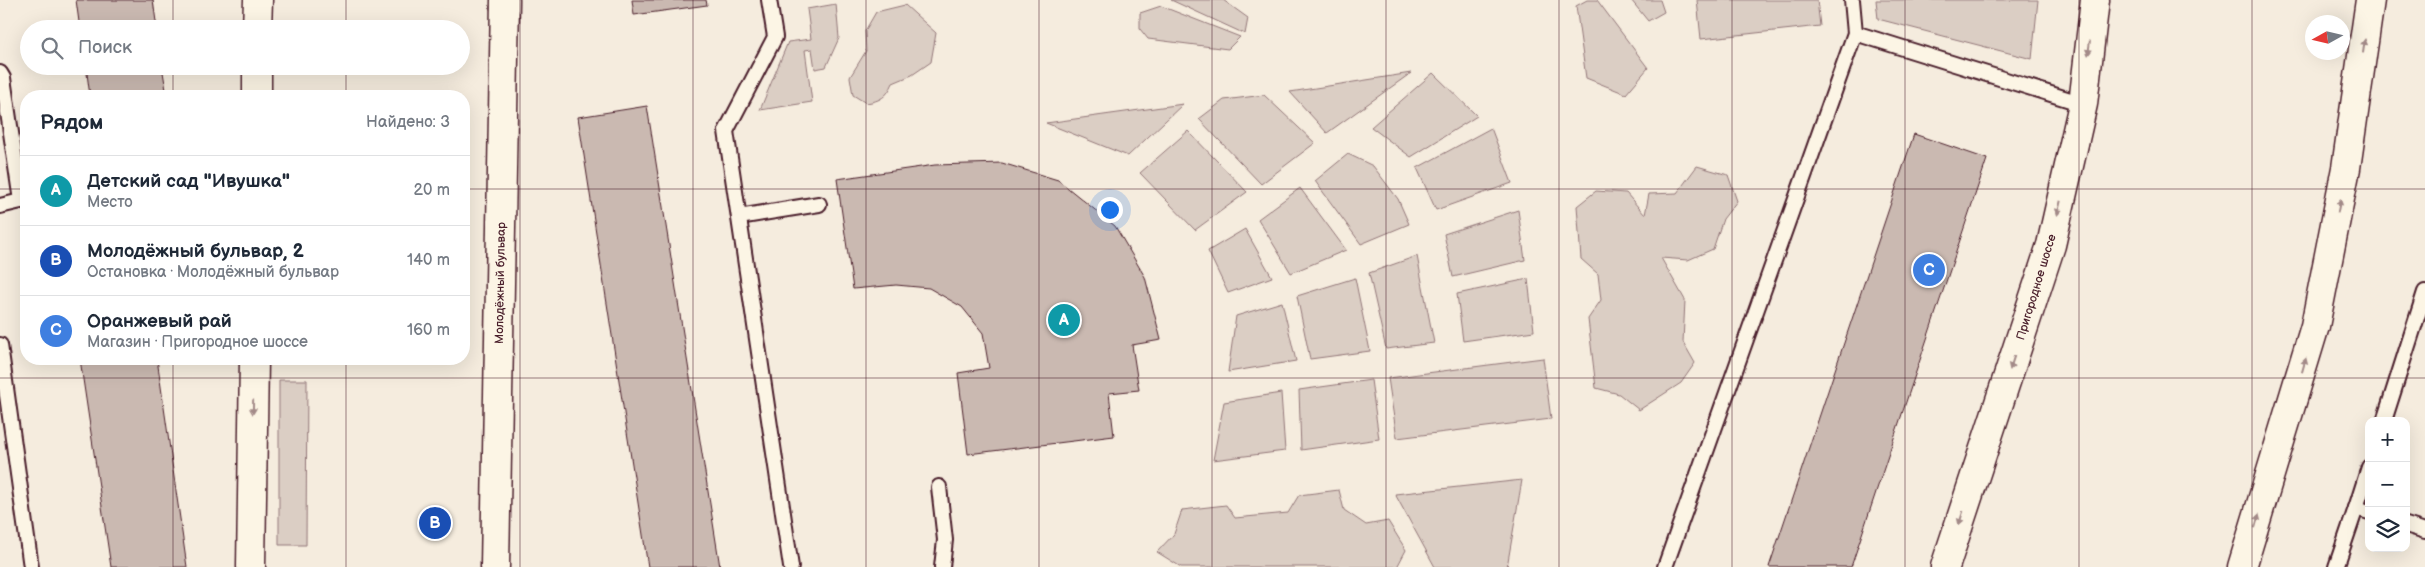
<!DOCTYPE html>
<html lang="ru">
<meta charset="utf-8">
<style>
body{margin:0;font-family:"Balsamiq Sans",sans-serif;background:#f2f2f3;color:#1f2937}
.controls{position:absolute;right:15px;bottom:15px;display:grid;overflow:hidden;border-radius:10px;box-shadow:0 5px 20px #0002}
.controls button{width:45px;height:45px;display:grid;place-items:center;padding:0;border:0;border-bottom:1px solid #e0e1e3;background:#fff;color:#1f2937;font:25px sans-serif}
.compass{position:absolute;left:2305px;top:15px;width:45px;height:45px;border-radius:50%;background:#fff;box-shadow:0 5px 20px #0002;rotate:262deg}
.you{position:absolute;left:1109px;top:209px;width:18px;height:18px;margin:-12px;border:4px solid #fff;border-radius:50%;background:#1a73e8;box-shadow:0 0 0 8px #1a73e833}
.badge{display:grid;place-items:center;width:32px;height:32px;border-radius:50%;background:#7c3aed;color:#fff;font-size:16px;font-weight:700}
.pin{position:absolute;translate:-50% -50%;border:2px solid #fff;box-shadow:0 1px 5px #0006}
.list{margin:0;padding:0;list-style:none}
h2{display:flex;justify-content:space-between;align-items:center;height:65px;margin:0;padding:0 20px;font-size:21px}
h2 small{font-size:16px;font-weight:400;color:#747a83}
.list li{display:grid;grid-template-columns:32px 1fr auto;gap:15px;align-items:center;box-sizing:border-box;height:70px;padding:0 20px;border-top:1px solid #e0e1e3}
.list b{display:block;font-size:19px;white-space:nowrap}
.list p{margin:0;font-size:16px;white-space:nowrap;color:#747a83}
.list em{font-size:16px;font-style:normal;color:#747a83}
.icon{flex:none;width:28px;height:28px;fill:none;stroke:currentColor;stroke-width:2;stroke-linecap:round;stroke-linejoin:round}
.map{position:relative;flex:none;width:2425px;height:567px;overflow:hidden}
.search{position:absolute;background:#fff;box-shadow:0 5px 20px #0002;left:20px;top:20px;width:450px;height:55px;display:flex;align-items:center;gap:12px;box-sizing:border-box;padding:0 18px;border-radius:28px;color:#747a83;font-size:19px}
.panel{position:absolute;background:#fff;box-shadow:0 5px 20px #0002;left:20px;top:90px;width:450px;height:275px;border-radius:20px}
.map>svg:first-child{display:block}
.green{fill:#dbcec4;stroke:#927678}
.building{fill:#cab9b1;stroke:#4a1f2b}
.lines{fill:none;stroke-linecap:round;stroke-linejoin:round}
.service-casing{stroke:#4a1f2b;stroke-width:18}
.minor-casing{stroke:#4a1f2b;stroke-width:31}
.service{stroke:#fcf5e5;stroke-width:14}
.minor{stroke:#fcf5e5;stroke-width:28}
.oneway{fill:#a38a88}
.grid{fill:none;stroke:#4a1f2b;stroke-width:1;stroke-opacity:0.55}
.labels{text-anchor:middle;stroke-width:4;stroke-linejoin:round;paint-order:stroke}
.street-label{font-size:12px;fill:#4a1f2b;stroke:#fcf5e5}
</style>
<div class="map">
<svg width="2425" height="567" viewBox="0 0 2425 567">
<rect width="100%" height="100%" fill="#f5ecde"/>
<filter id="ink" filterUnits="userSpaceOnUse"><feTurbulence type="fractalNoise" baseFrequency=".02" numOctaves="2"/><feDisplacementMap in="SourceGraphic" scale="10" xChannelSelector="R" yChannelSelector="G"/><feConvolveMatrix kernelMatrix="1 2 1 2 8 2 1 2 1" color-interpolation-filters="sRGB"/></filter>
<g filter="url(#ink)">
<g class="green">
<path d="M1171,0H1223L1248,18L1245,34Z"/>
<path d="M1587,0H1597L1648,68L1626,94L1586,78L1576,6Z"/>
<path d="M1631,0H1660L1664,12L1648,21Z"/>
<path d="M1697,0H1817L1820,26L1701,39Z"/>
<path d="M1876,0H2038L2032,59L1878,19Z"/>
<path d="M836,4L839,38L826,67L815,69L812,49L805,50L812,102L760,110L788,42L811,39L807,9Z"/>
<path d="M905,5L936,33L931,62L912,75L893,83C887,97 880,101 866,103L853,95L850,77L866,51L865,31L876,12Z"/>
<path d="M1161,6L1240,37L1228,49L1148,39L1140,29V13Z"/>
<path d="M1411,73L1327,133L1290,92Z"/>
<path d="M1433,73L1477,116L1411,157L1371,127Z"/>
<path d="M1264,95L1315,143L1261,184L1199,119L1224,100Z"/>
<path d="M1183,104L1128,156L1046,123Z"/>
<path d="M1491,128L1512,183L1436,210L1417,168Z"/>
<path d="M1188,131L1247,192L1195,230L1140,173Z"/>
<path d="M1348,154L1373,166L1398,199L1409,224L1361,244L1315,181Z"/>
<path d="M1697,166L1728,175L1737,201L1723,219L1713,249L1688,260L1661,258L1685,300L1683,342L1695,363L1681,383L1639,410L1619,394L1596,388L1588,319L1601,300L1598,274L1581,259L1577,206L1596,191L1626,193L1645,215L1649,194L1677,193Z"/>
<path d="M1300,188L1346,250L1291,273L1258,219Z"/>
<path d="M1518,210L1525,260L1453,277L1444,234Z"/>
<path d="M1245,229L1272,277L1228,293L1208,251Z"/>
<path d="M1417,256L1434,343L1386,349L1369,273Z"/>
<path d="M1355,278L1370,351L1310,359L1297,296Z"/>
<path d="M1528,279L1534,331L1463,341L1457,294Z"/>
<path d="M1282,302L1296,361L1228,372L1236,316Z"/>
<path d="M1543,358L1551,419L1397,438L1388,378Z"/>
<path d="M279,380H307L306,545H279Z"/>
<path d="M1371,380L1379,439L1301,450L1299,390Z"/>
<path d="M1281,393L1285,451L1213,460L1224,402Z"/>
<path d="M1522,480L1507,567H1435L1395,494Z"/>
<path d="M1339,490L1344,510L1366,525L1388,521L1406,550L1397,567H1181L1157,552L1174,534L1182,510L1226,505L1235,518L1288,513L1299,495Z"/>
</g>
<g class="building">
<path d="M76,0H153L157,29H80Z"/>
<path d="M632,0H706L707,5L634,15Z"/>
<path d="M86,66H162L167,96H90Z"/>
<path d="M647,106L720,567H648L578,117Z"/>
<path d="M1914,134L1987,159L1851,567H1769Z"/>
<path d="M1002,163L1058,180L1115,226L1145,277L1161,340L1132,345L1139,390L1109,393L1114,436L968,454L958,373L989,368L983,333L962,307L929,288L896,285L853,289L837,179L935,165Z"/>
<path d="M80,359H157L187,567H111Z"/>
</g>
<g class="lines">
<defs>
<g id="service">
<path d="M769,0L775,37L726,131L791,567"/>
<path d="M1855,33L2083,104"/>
<path d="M0,73L3,78L21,201H26"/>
<path d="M0,206L21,201"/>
<path d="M739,217L819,204"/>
<path d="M0,345L31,567"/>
<path d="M2384,421L2425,292"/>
<path d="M2369,467L2356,508L2369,512"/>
<path d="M939,487L945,540L942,567"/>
<path d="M2406,525L2425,531"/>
<path d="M1665,567L1855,33L1852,0"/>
<path d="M2336,567L2356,508"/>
</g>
<g id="minor">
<path d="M257,29L258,0"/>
<path d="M257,96V66"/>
<path d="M251,567L254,359"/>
<path d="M495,567L505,0"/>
<path d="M1945,567L2051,245L2083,104L2095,0"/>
<path d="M2242,567L2315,326L2346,168L2370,0"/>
</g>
</defs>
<use href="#service" class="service-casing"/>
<use href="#minor" class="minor-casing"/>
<use href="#service" class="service"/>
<use href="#minor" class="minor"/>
</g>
<defs><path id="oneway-solid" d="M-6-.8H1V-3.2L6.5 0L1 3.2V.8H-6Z" transform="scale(1.25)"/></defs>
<g class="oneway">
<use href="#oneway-solid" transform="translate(2364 46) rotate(-82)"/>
<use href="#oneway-solid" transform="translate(2089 48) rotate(97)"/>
<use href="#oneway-solid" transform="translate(2339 206) rotate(-79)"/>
<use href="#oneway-solid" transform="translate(2059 208) rotate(103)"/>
<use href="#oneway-solid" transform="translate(2012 363) rotate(108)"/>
<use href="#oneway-solid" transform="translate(2304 365) rotate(-74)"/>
<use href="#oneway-solid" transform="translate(253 407) rotate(91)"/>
<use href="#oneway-solid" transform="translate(1961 518) rotate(108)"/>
<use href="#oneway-solid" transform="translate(2257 521) rotate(-74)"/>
</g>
</g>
<path class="grid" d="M173,0V29M346,0V29M520,0V567M693,0V567M866,0V567M1039,0V567M1212,0V567M1386,0V567M1559,0V567M1732,0V567M1905,0V567M2079,0V567M2252,0V567M173,66V96M346,66V96M0,189H26M464,189H2425M173,359V567M346,359V567M0,378H2425"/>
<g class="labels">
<g class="street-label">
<text transform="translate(500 283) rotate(-89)" y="4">Молодёжный бульвар</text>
<text transform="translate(2036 287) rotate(-73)" y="4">Пригородное шоссе</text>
</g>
</g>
</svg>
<div class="controls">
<button>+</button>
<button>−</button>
<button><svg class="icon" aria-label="layers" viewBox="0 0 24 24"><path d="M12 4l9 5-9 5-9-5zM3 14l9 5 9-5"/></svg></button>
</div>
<svg class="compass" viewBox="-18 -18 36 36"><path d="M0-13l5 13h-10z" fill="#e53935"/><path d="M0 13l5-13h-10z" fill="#747a83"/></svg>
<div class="you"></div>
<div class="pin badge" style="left:1064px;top:320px;background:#0f9aa8">A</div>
<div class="pin badge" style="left:435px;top:523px;background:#1a4fb4">B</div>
<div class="pin badge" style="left:1929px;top:270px;background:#3f7fe0">C</div>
<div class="search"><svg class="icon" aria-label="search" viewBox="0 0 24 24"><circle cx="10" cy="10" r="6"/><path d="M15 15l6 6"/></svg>Поиск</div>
<section class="panel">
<h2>Рядом<small>Найдено: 3</small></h2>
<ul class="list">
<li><span class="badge" style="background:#0f9aa8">A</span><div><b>Детский сад &quot;Ивушка&quot;</b><p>Место</p></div><em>20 m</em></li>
<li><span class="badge" style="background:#1a4fb4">B</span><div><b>Молодёжный бульвар, 2</b><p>Остановка · Молодёжный бульвар</p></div><em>140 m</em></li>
<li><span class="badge" style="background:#3f7fe0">C</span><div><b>Оранжевый рай</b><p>Магазин · Пригородное шоссе</p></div><em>160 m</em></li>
</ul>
</section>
</div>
